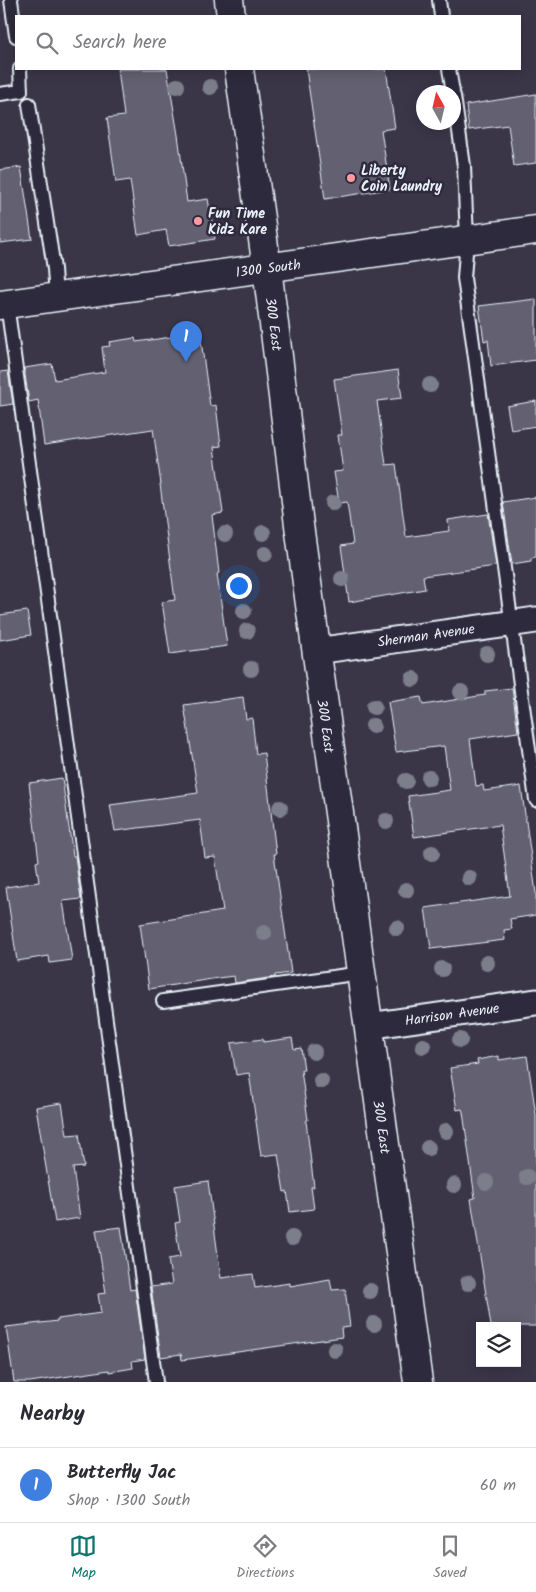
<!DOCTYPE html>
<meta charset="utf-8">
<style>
body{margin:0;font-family:Kalam,sans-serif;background:#f7f7f7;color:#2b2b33}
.controls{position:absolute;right:15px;bottom:15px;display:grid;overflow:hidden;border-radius:0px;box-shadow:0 2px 12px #0003}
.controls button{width:45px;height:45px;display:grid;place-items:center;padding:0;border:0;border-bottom:1px solid #e1e1e2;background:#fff;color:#2b2b33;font:25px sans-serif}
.compass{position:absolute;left:416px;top:85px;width:45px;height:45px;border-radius:50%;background:#fff;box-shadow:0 2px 12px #0003;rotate:352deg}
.you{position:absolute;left:238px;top:585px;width:18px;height:18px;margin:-12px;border:4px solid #fff;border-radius:50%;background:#1a73e8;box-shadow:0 0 0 8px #1a73e833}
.badge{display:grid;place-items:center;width:32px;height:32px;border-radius:50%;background:#0f766e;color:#fff;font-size:16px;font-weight:700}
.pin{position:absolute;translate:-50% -41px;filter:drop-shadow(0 1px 2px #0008)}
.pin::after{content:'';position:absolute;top:26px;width:18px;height:15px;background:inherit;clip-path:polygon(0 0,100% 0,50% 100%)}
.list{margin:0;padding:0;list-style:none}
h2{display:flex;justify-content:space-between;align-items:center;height:65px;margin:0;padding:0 20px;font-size:21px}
h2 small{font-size:16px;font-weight:400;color:#7c7c81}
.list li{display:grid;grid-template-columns:32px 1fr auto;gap:15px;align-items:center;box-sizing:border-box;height:75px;padding:0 20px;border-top:1px solid #e1e1e2}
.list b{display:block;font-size:19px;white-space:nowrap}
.list p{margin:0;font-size:16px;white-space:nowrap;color:#7c7c81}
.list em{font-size:16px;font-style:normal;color:#7c7c81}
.icon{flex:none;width:28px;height:28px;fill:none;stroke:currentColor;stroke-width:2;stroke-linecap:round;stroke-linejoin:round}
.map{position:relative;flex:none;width:536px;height:1382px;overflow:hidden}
.search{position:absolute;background:#fff;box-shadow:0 2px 12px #0003;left:15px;right:15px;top:15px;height:55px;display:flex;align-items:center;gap:12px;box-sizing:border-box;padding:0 18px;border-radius:0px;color:#7c7c81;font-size:19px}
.sheet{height:140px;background:#fff}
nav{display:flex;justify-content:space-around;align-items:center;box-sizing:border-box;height:70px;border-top:1px solid #e1e1e2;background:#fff;font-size:14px;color:#7c7c81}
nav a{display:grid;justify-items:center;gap:2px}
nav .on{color:#0f766e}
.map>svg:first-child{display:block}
.building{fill:#636171;stroke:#e8f1f8}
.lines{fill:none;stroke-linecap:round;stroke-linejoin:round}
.lane-casing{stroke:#e8f1f8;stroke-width:16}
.street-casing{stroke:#e8f1f8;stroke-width:29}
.secondary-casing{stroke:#e8f1f8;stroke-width:31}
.lane{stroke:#2f2a3d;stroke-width:12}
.street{stroke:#2f2a3d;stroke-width:25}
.secondary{stroke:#2f2a3d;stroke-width:28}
.tree{fill:#7d7e8b}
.poi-dot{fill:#ff9aa2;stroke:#2f2a3d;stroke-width:2}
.labels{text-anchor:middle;stroke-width:5;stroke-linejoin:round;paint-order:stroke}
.poi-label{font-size:14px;font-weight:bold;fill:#e8f1f8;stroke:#2f2a3d;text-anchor:start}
.street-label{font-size:14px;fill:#e8f1f8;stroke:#2f2a3d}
</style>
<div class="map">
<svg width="536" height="1382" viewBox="0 0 536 1382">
<rect width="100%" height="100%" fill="#3a3648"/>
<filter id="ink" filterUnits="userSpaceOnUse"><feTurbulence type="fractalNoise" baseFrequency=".02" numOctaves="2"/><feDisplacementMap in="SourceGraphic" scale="10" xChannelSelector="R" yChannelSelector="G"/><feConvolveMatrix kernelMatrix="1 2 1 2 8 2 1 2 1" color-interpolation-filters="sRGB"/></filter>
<g filter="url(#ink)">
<g class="building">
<path d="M118,69H167L178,135L187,202L208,199L215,239L169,246L166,230L138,235L130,180L116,182L107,118L124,116Z"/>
<path d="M306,69H386L395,128L381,130L390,189L325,199Z"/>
<path d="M536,94V163L514,166L508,125L469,130L466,105Z"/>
<path d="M21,167L32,239L0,243V170Z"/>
<path d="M536,299V360L491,366L488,340L484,341L479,306Z"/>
<path d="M200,333L210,406L216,405L221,446L214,447L223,513L212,515L219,573L217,574L227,646L170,654L162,602L175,600L160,484H161L153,429L44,445L38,400L29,402L24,368L52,364L55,380L105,372L102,347L110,346L109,342L135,338L136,342Z"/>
<path d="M398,370L402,398L377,401L386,465L396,464L406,537L449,531L448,520L488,514L496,566L423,576L425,589L349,602L341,546L353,544L347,502L339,503L334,472L343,471L338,435H342L334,379Z"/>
<path d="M8,371L13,404L0,406V372Z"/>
<path d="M536,401V426L511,430L507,406Z"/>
<path d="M536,497V557L531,558V561L512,564L503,502Z"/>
<path d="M27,611L31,635L0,640V615Z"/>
<path d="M512,688L518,732L470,739L476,786L483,785L484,791L521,786L536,893V915L510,919L512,929L504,930L505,940L431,949L425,908L510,896L500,825L414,837L408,796L450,790L444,746L396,752L388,702L421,697L423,705L485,695V691Z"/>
<path d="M243,697L246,719L252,718L256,754L264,753L276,854H274L291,973L275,975V977L235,983L234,976L218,978L149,989L140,924L223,911L215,857L205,858L200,820L115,831L110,805L198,793L184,705Z"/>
<path d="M62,778L73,856H75L81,899L63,901L72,960L50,963L49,956L17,961L6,887L39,882L36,862L39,861L29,783Z"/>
<path d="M292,1038L294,1049L301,1048L304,1070H301L308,1120L306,1121L314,1187H311L314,1209L290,1212L287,1191L284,1192L278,1154L261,1156L249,1073L236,1075L231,1043L263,1039V1042Z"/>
<path d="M499,1056V1060L527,1056L536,1115V1326H491L471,1199L475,1198L463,1112L462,1109L457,1110L450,1068L478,1064L477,1060Z"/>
<path d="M62,1103L67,1135L79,1134L84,1167L73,1168L80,1218L55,1222L36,1107Z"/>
<path d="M208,1181L221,1278L253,1274L255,1288L290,1283V1286L330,1279L332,1290L345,1289L350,1327L341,1328L342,1337L182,1360L181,1354L161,1357L151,1287L172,1284L168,1259L180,1257L175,1223L180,1222L175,1186Z"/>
<path d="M121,1227L130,1290L135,1289L145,1359L132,1361L133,1368L109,1372V1370L30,1382H14L6,1327L58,1321V1319L101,1313L98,1294L106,1293L96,1230Z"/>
</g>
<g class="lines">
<defs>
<g id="lane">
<path d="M11,0L16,36"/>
<path d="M439,0L441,16"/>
<path d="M449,69L453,92"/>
<path d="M0,94L21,91L20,69"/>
<path d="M454,96L464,166L467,240L464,278L536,800"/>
<path d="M29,104L54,269L56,297"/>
<path d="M7,304L156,1382"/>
<path d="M163,1001L361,973"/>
</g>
<g id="street">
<path d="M316,651L536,620"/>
<path d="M368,1026L536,1002"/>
</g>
<g id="secondary">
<path d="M229,0L231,16"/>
<path d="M239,69L267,268L299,525L418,1382"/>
<path d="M0,305L536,230"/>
</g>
</defs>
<use href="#lane" class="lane-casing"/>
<use href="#street" class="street-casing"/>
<use href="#secondary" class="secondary-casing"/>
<use href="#lane" class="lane"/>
<use href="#street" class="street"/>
<use href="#secondary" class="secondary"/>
</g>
<g class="tree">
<circle cx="177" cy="86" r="8"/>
<circle cx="210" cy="87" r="8"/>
<circle cx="430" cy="385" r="8"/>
<circle cx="333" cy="503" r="8"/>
<circle cx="263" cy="533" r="8"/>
<circle cx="225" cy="534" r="8"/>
<circle cx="265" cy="554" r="8"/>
<circle cx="342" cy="579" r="8"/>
<circle cx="244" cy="611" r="8"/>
<circle cx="247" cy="631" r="8"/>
<circle cx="487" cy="654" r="8"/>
<circle cx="251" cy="669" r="8"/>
<circle cx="413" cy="679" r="8"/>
<circle cx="461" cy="692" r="8"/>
<circle cx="374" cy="707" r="8"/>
<circle cx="373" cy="726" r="8"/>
<circle cx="429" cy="778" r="8"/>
<circle cx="406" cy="781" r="8"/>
<circle cx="280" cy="808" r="8"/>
<circle cx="386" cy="821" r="8"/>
<circle cx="432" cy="853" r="8"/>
<circle cx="469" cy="878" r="8"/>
<circle cx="406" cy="890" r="8"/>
<circle cx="397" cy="928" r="8"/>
<circle cx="264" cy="933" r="8"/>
<circle cx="487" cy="963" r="8"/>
<circle cx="442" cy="969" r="8"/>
<circle cx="460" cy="1040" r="8"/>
<circle cx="423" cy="1046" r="8"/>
<circle cx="314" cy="1052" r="8"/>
<circle cx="321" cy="1081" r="8"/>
<circle cx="446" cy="1131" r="8"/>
<circle cx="428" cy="1148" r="8"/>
<circle cx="527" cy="1177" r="8"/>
<circle cx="486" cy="1182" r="8"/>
<circle cx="454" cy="1185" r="8"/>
<circle cx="292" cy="1238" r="8"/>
<circle cx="468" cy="1283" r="8"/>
<circle cx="370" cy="1291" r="8"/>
<circle cx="374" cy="1324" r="8"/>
<circle cx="335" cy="1350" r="8"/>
</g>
</g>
<g class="poi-dot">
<circle cx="351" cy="178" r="5"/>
<circle cx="198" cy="221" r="5"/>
</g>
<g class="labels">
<g class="poi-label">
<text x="361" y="175">Liberty<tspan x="361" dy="16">Coin Laundry</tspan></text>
<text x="208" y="218">Fun Time<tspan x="208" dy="16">Kidz Kare</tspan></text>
</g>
<g class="street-label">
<text transform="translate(268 268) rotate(-7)" y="5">1300 South</text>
<text transform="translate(274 324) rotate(83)" y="5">300 East</text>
<text transform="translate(426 635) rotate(-8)" y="5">Sherman Avenue</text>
<text transform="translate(326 726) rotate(82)" y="5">300 East</text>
<text transform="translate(452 1014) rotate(-8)" y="5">Harrison Avenue</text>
<text transform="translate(382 1127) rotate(82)" y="5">300 East</text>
</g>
</g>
</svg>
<div class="controls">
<button><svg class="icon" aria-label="layers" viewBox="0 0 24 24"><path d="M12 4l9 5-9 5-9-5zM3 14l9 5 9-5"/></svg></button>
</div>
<svg class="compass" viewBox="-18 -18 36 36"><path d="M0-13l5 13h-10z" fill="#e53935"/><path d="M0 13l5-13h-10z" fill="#7c7c81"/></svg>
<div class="you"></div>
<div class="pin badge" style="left:186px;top:362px;background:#3f7fe0">1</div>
<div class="search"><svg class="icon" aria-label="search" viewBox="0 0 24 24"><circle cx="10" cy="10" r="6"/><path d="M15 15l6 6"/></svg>Search here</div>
</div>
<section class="sheet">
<h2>Nearby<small></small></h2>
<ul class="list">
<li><span class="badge" style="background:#3f7fe0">1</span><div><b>Butterfly Jac</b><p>Shop · 1300 South</p></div><em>60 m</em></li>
</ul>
</section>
<nav>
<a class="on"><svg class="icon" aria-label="map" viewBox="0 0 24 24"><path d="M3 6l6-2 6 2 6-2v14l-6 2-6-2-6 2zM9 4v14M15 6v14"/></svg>Map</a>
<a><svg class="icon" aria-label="directions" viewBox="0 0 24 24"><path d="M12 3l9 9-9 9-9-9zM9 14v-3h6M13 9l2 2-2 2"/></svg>Directions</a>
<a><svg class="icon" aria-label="saved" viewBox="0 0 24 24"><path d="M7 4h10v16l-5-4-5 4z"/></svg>Saved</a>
</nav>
